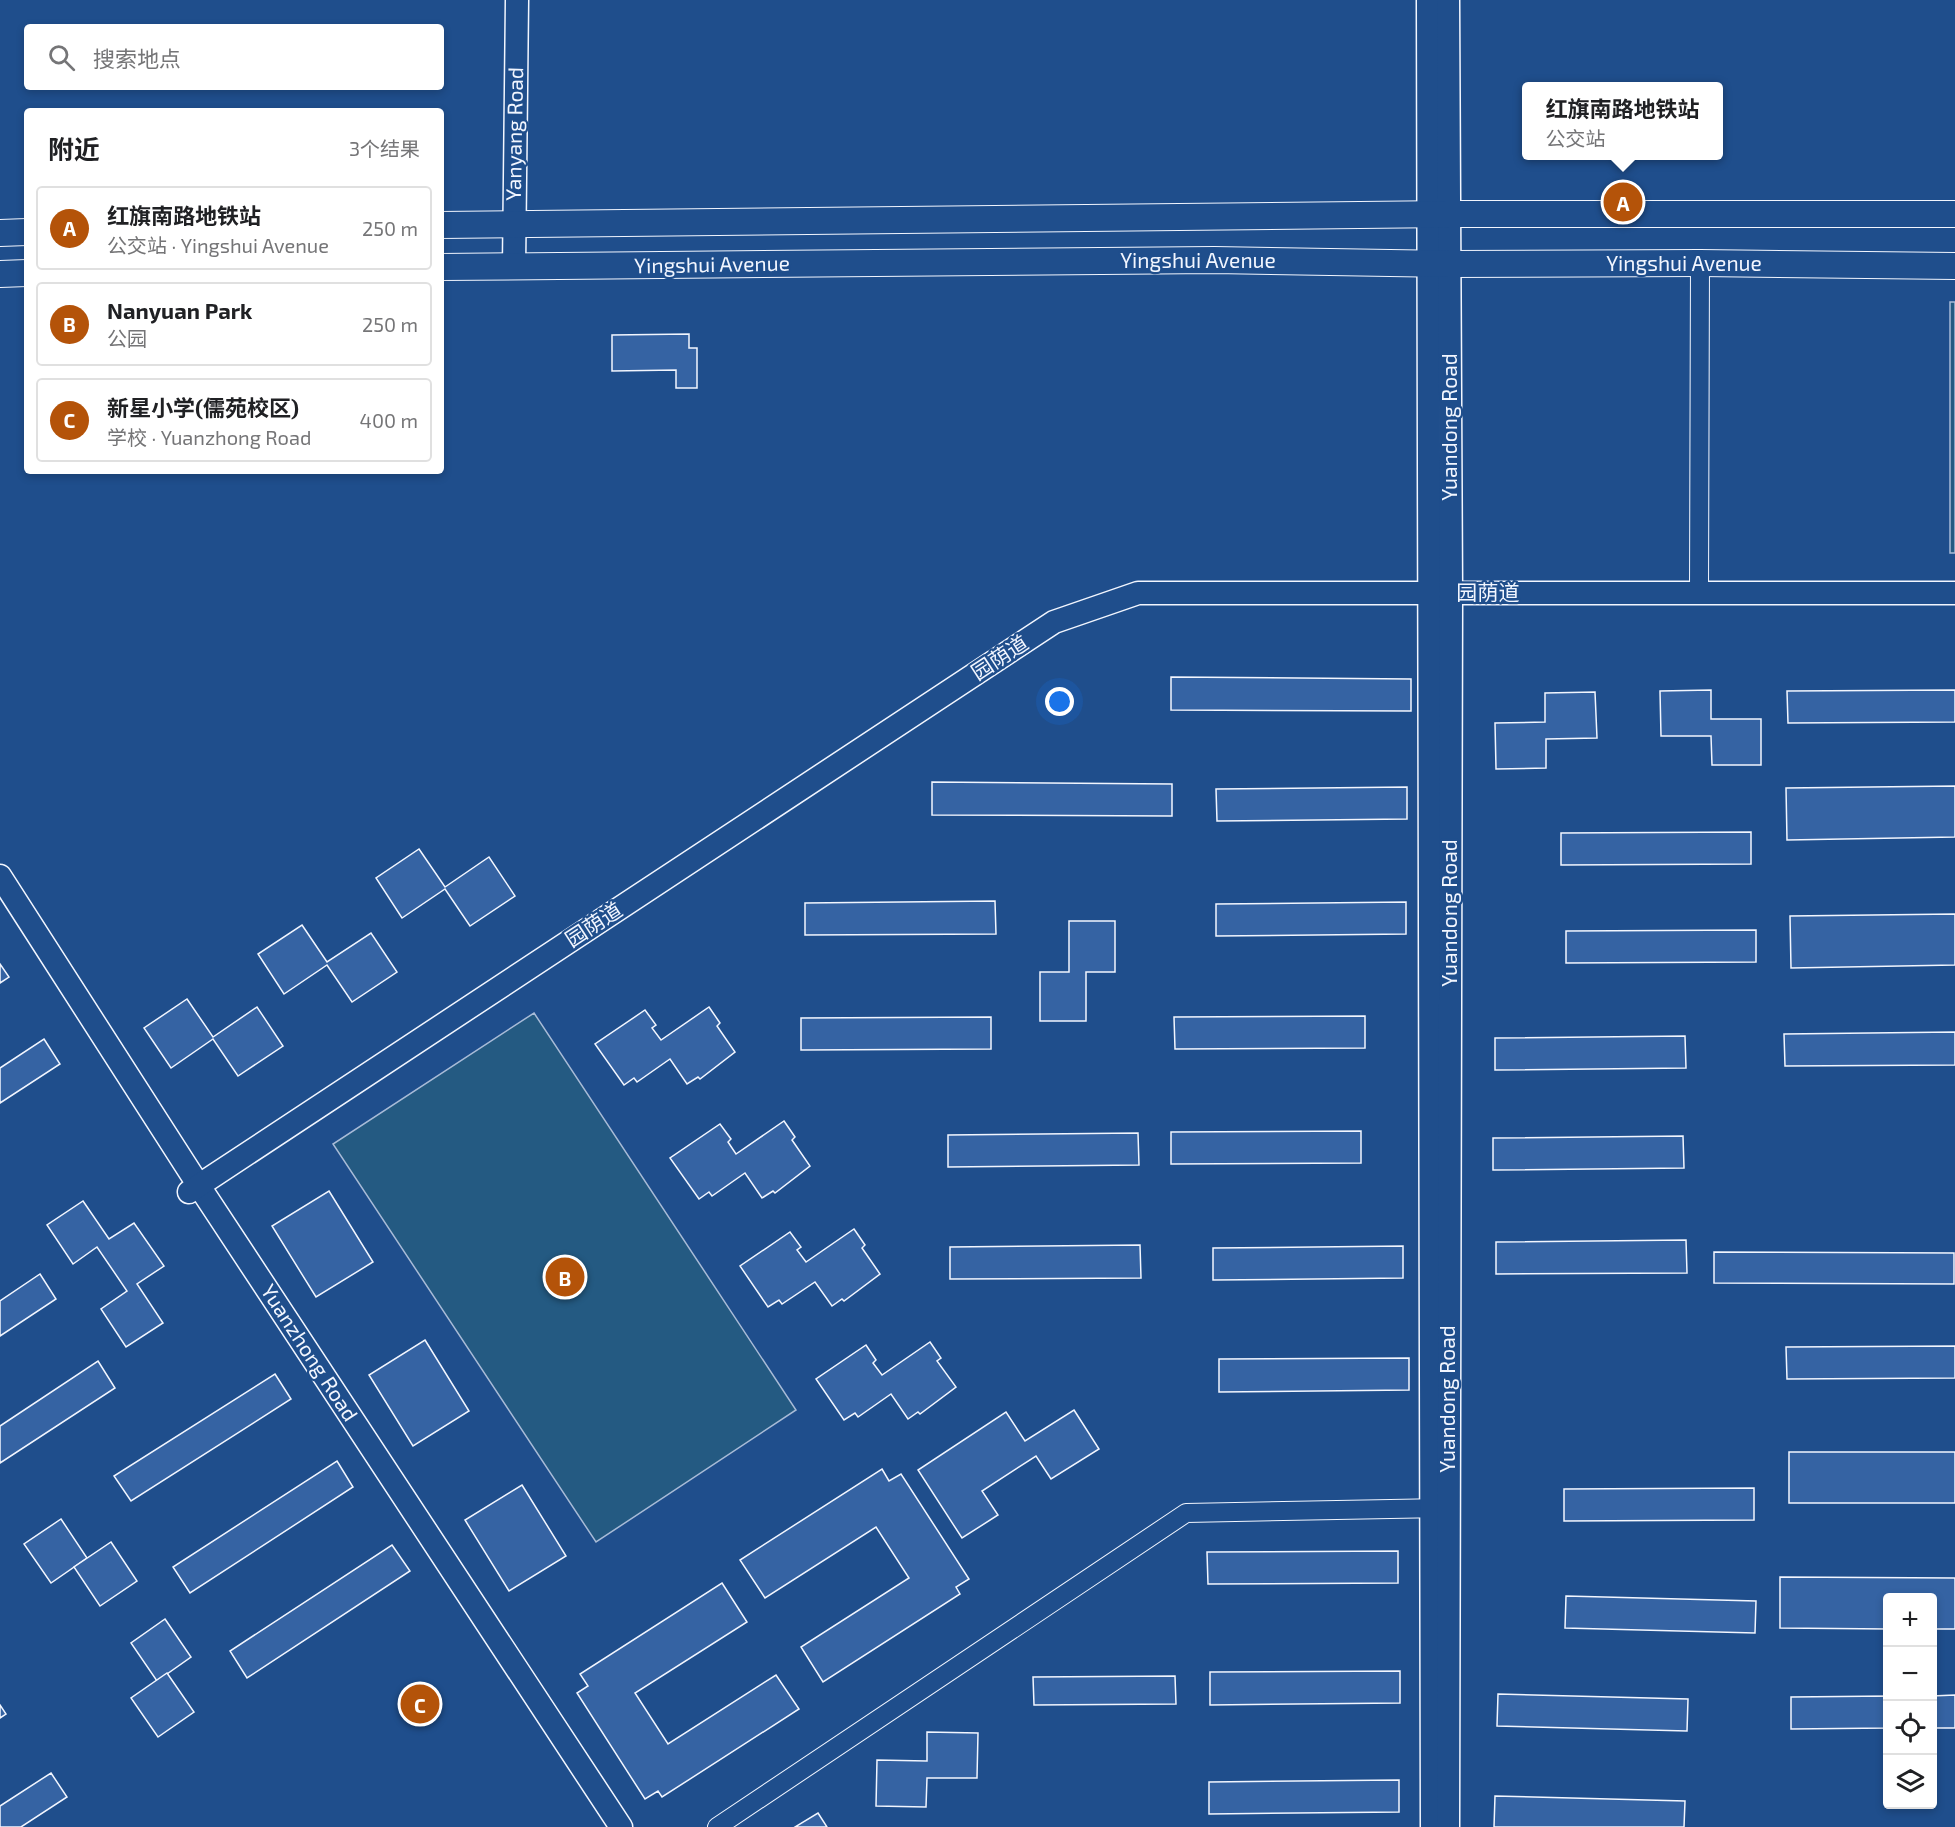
<!DOCTYPE html>
<html lang="zh">
<meta charset="utf-8">
<style>
body{margin:0;font-family:"Exo 2","Noto Sans SC",sans-serif;background:#f6f6f6;color:#202124}
.controls{position:absolute;right:18px;bottom:18px;display:grid;overflow:hidden;border-radius:6px;box-shadow:0 3px 9px #0003}
.controls button{width:54px;height:54px;display:grid;place-items:center;padding:0;border:0;border-bottom:2px solid #e0e0e0;background:#fff;color:#202124;font:30px sans-serif}
.you{position:absolute;left:1060px;top:702px;width:21px;height:21px;margin:-15px;border:4px solid #fff;border-radius:50%;background:#1a73e8;box-shadow:0 0 0 9px #1a73e833}
.badge{display:grid;place-items:center;width:39px;height:39px;border-radius:50%;background:#b45309;color:#fff;font-size:20px;font-weight:700}
.pin{position:absolute;translate:-50% -50%;border:3px solid #fff;box-shadow:0 2px 6px #0006}
.popup{position:absolute;left:1522px;top:82px;width:201px;height:78px;box-sizing:border-box;display:grid;place-content:center;border-radius:6px;background:#fff;filter:drop-shadow(0 2px 4px #0005);font-size:20px;white-space:nowrap;color:#757577}
.popup b{font-size:22px;color:#202124}
.popup::after{content:'';position:absolute;left:50%;top:100%;margin-left:-12px;border:12px solid transparent;border-top-color:#fff}
.list{margin:0;padding:0;list-style:none}
h2{display:flex;justify-content:space-between;align-items:center;height:78px;margin:0;padding:0 24px;font-size:26px}
h2 small{font-size:20px;font-weight:400;color:#757577}
.list li{display:grid;grid-template-columns:39px 1fr auto;gap:18px;align-items:center;box-sizing:border-box;height:84px;margin:0 12px 12px;padding:0 12px;border:2px solid #e0e0e0;border-radius:6px}
.list b{display:block;font-size:22px;white-space:nowrap}
.list p{margin:0;font-size:20px;white-space:nowrap;color:#757577}
.list em{font-size:20px;font-style:normal;color:#757577}
.icon{flex:none;width:33px;height:33px;fill:none;stroke:currentColor;stroke-width:2;stroke-linecap:round;stroke-linejoin:round}
.map{position:relative;flex:none;width:1955px;height:1827px;overflow:hidden}
.search{position:absolute;background:#fff;box-shadow:0 3px 9px #0003;left:24px;top:24px;width:420px;height:66px;display:flex;align-items:center;gap:15px;box-sizing:border-box;padding:0 21px;border-radius:6px;color:#757577;font-size:22px}
.panel{position:absolute;background:#fff;box-shadow:0 3px 9px #0003;left:24px;top:108px;width:420px;height:366px;border-radius:6px}
.map>svg:first-child{display:block}
.green{fill:#245a82;stroke:#a8bbd7;stroke-width:1.5}
.building{fill:#3563a3;stroke:#f2f6ff;stroke-width:1.5}
.lines{fill:none;stroke-linecap:round;stroke-linejoin:round}
.minor-casing{stroke:#f2f6ff;stroke-width:20}
.tertiary-casing{stroke:#f2f6ff;stroke-width:25}
.secondary-casing{stroke:#f2f6ff;stroke-width:28}
.minor{stroke:#1f4e8c;stroke-width:18}
.tertiary{stroke:#1f4e8c;stroke-width:22}
.secondary{stroke:#1f4e8c;stroke-width:26}
.labels{text-anchor:middle;stroke-width:4.5;stroke-linejoin:round;paint-order:stroke}
.street-label{font-size:21px;fill:#f2f6ff;stroke:#1f4e8c}
</style>
<div class="map">
<svg width="1955" height="1827" viewBox="0 0 1955 1827">
<rect width="100%" height="100%" fill="#1f4e8c"/>
<g class="green">
<rect x="1950" y="302" width="5" height="251"/>
<path d="M534,1013L796,1410L596,1542L333,1144Z"/>
</g>
<g class="building">
<path d="M689,334V348H697V388H676V370L612,371V335Z"/>
<path d="M1171,677L1411,679V711L1171,710Z"/>
<path d="M1711,690V719H1761V765H1712L1711,736H1661L1660,691Z"/>
<path d="M1955,690V722L1788,723L1787,691Z"/>
<path d="M1595,692L1597,738L1546,739V768L1496,769L1495,723L1545,722V693Z"/>
<path d="M932,782L1172,784V816L932,815Z"/>
<path d="M1955,786V837L1787,840L1786,788Z"/>
<path d="M1407,787V819L1217,821L1216,789Z"/>
<path d="M1751,832V864L1561,865V833Z"/>
<path d="M419,849L445,887L489,857L515,896L470,926L445,889L402,918L376,878Z"/>
<path d="M995,901L996,934L805,935V903Z"/>
<path d="M1406,902V934L1216,936V904Z"/>
<path d="M1955,914V965L1791,968L1790,916Z"/>
<path d="M1069,921H1115V972H1086V1021H1040V972H1069Z"/>
<path d="M302,925L327,962L371,933L397,972L352,1002L327,965L284,994L258,954Z"/>
<path d="M1756,930V962L1566,963V931Z"/>
<path d="M0,964L9,977L0,983Z"/>
<path d="M187,999L213,1037L257,1007L283,1046L238,1076L213,1039L171,1068L144,1028Z"/>
<path d="M709,1007L720,1023L717,1026L735,1052L700,1079L698,1077L687,1084L670,1059L637,1082L634,1078L624,1085L595,1044L645,1010L656,1025L652,1028L661,1040Z"/>
<path d="M1365,1016V1048L1175,1049L1174,1017Z"/>
<path d="M991,1017V1049L801,1050V1018Z"/>
<path d="M1955,1032V1065L1785,1066L1784,1034Z"/>
<path d="M1685,1036L1686,1068L1495,1070V1038Z"/>
<path d="M44,1039L60,1064L0,1103V1068Z"/>
<path d="M784,1121L795,1137L792,1140L810,1166L775,1193L773,1191L762,1198L745,1173L712,1196L709,1192L699,1199L670,1158L720,1124L731,1139L728,1142L736,1154Z"/>
<path d="M1361,1131V1163L1171,1164V1132Z"/>
<path d="M1138,1133L1139,1165L948,1167V1135Z"/>
<path d="M1683,1136L1684,1168L1493,1170V1138Z"/>
<path d="M329,1191L373,1262L316,1297L272,1226Z"/>
<path d="M83,1201L109,1239L134,1223L164,1266L137,1284L163,1323L126,1347L101,1309L127,1291L97,1247L73,1264L47,1225Z"/>
<path d="M854,1229L865,1245L862,1248L880,1274L844,1301L842,1299L832,1306L815,1282L782,1304L779,1300L768,1307L740,1266L790,1232L801,1247L797,1250L806,1262Z"/>
<path d="M1686,1240L1687,1273L1496,1274V1242Z"/>
<path d="M1140,1245L1141,1278L950,1279V1247Z"/>
<path d="M1403,1246V1278L1213,1280V1248Z"/>
<path d="M1714,1252L1954,1253V1284L1714,1283Z"/>
<path d="M40,1274L56,1299L0,1336V1301Z"/>
<path d="M425,1340L469,1411L413,1446L369,1375Z"/>
<path d="M930,1342L941,1358L937,1361L956,1387L920,1414L918,1412L908,1419L891,1394L858,1417L855,1413L844,1420L816,1379L866,1345L876,1360L873,1363L882,1375Z"/>
<path d="M1955,1346V1378L1787,1379L1786,1347Z"/>
<path d="M1409,1358V1390L1219,1392V1359Z"/>
<path d="M98,1361L115,1388L0,1463V1426Z"/>
<path d="M275,1374L291,1399L131,1501L114,1476Z"/>
<path d="M1074,1410L1099,1449L1051,1479L1036,1456L982,1491L998,1515L962,1538L918,1470L1006,1412L1025,1441Z"/>
<rect x="1789" y="1452" width="166" height="51"/>
<path d="M337,1461L353,1487L190,1593L173,1567Z"/>
<path d="M882,1469L889,1481L901,1474L969,1579L956,1587L960,1594L823,1682L801,1647L909,1578L876,1527L765,1598L740,1560Z"/>
<path d="M522,1485L566,1556L509,1591L465,1520Z"/>
<path d="M1754,1488V1520L1564,1521V1489Z"/>
<path d="M61,1519L87,1558L51,1583L24,1544Z"/>
<path d="M111,1542L137,1581L100,1606L74,1567Z"/>
<path d="M392,1545L410,1571L247,1678L230,1651Z"/>
<path d="M1398,1551V1583L1208,1584L1207,1552Z"/>
<path d="M1780,1577L1955,1578V1629H1932V1598H1888V1629L1780,1628Z"/>
<path d="M722,1583L747,1622L635,1693L668,1744L776,1675L799,1709L662,1797L658,1791L645,1799L577,1693L588,1686L580,1674Z"/>
<path d="M1566,1596L1756,1601L1755,1633L1565,1628Z"/>
<path d="M165,1619L191,1657L157,1681L131,1643Z"/>
<path d="M1400,1671V1703L1210,1705V1672Z"/>
<path d="M167,1673L194,1712L158,1737L131,1698Z"/>
<path d="M1175,1676L1176,1704L1034,1705L1033,1677Z"/>
<path d="M1498,1694L1688,1699L1687,1731L1497,1726Z"/>
<path d="M1955,1695V1728H1932V1696Z"/>
<path d="M1888,1696V1728L1791,1729V1697Z"/>
<path d="M0,1705L6,1714L0,1718Z"/>
<path d="M927,1732L978,1733L977,1778H927L926,1807L876,1806L877,1760L927,1761Z"/>
<path d="M51,1773L67,1797L21,1827H0V1806Z"/>
<path d="M1399,1780V1812L1209,1814V1782Z"/>
<path d="M1495,1796L1685,1801L1684,1827H1494Z"/>
<path d="M818,1813L827,1827H795Z"/>
</g>
<g class="lines">
<defs>
<g id="minor">
<path d="M1699,591L1700,263"/>
<path d="M717,1827L1186,1513L1444,1508"/>
</g>
<g id="tertiary">
<path d="M1428,0L1432,1827"/>
<path d="M514,267L517,0"/>
<path d="M0,876L199,1186L621,1827"/>
<path d="M189,1192L1054,622L1138,593H1955"/>
<path d="M1448,1827L1451,593L1448,0"/>
</g>
<g id="secondary">
<path d="M441,225L1449,214H1955"/>
<path d="M0,233L27,232"/>
<path d="M441,267L1214,260L1450,264L1700,263L1955,266"/>
<path d="M0,274L27,273"/>
</g>
</defs>
<use href="#minor" class="minor-casing"/>
<use href="#tertiary" class="tertiary-casing"/>
<use href="#secondary" class="secondary-casing"/>
<use href="#minor" class="minor"/>
<use href="#tertiary" class="tertiary"/>
<use href="#secondary" class="secondary"/>
</g>
<g class="labels">
<g class="street-label">
<text transform="translate(515 134) rotate(-89)" y="7">Yanyang Road</text>
<text x="1198" y="268">Yingshui Avenue</text>
<text x="1684" y="271">Yingshui Avenue</text>
<text transform="translate(712 265) rotate(-1)" y="7">Yingshui Avenue</text>
<text transform="translate(1450 427) rotate(-90)" y="7">Yuandong Road</text>
<text x="1488" y="600">园荫道</text>
<text transform="translate(1000 658) rotate(-33)" y="7">园荫道</text>
<text transform="translate(1450 913) rotate(-90)" y="7">Yuandong Road</text>
<text transform="translate(594 925) rotate(-33)" y="7">园荫道</text>
<text transform="translate(309 1353) rotate(57)" y="7">Yuanzhong Road</text>
<text transform="translate(1448 1399) rotate(-90)" y="7">Yuandong Road</text>
</g>
</g>
</svg>
<div class="controls">
<button>+</button>
<button>−</button>
<button><svg class="icon" aria-label="locate" viewBox="0 0 24 24"><circle cx="12" cy="12" r="6"/><path d="M12 2v4M12 18v4M2 12h4M18 12h4"/></svg></button>
<button><svg class="icon" aria-label="layers" viewBox="0 0 24 24"><path d="M12 4l9 5-9 5-9-5zM3 14l9 5 9-5"/></svg></button>
</div>
<div class="you"></div>
<div class="pin badge" style="left:1623px;top:202px">A</div>
<div class="popup"><b>红旗南路地铁站</b>公交站</div>
<div class="pin badge" style="left:565px;top:1277px">B</div>
<div class="pin badge" style="left:420px;top:1704px">C</div>
<div class="search"><svg class="icon" aria-label="search" viewBox="0 0 24 24"><circle cx="10" cy="10" r="6"/><path d="M15 15l6 6"/></svg>搜索地点</div>
<section class="panel">
<h2>附近<small>3个结果</small></h2>
<ul class="list">
<li><span class="badge">A</span><div><b>红旗南路地铁站</b><p>公交站 · Yingshui Avenue</p></div><em>250 m</em></li>
<li><span class="badge">B</span><div><b>Nanyuan Park</b><p>公园</p></div><em>250 m</em></li>
<li><span class="badge">C</span><div><b>新星小学(儒苑校区)</b><p>学校 · Yuanzhong Road</p></div><em>400 m</em></li>
</ul>
</section>
</div>
